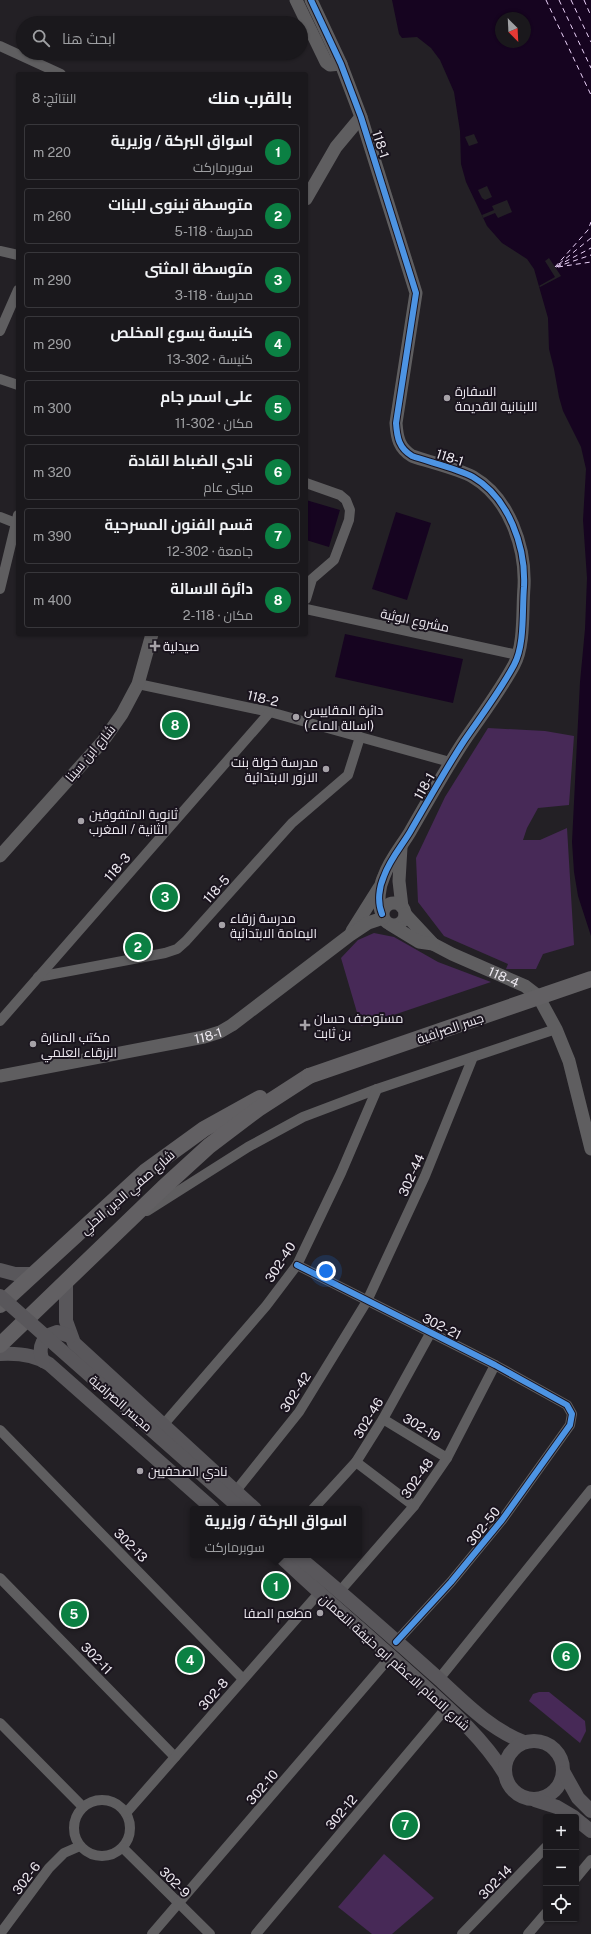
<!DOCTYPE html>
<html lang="ar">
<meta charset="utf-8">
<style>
body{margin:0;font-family:"Public Sans",Cairo,sans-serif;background:#272529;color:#f1f3f6;direction:rtl}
.controls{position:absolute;right:12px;bottom:12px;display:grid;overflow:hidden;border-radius:4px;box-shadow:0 1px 3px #0004}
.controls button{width:36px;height:36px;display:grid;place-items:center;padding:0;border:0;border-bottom:1px solid #38373b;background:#1a181c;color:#f1f3f6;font:20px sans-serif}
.compass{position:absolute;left:495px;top:12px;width:36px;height:36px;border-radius:50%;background:#1a181c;box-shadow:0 1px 3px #0004;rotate:156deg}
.you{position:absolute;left:326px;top:1271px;width:14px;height:14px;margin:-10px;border:3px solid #fff;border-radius:50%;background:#1a73e8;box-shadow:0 0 0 6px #1a73e833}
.badge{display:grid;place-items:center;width:26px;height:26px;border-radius:50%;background:#0b8043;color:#fff;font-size:13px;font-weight:700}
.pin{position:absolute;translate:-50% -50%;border:2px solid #fff;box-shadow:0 1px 4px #0006}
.popup{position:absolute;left:190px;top:1506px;width:172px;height:52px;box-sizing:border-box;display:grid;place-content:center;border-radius:4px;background:#1a181c;filter:drop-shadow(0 1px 3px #0005);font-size:13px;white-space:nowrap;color:#9fa0a3}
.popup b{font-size:15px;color:#f1f3f6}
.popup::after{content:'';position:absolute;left:50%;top:100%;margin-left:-8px;border:8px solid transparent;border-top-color:#1a181c}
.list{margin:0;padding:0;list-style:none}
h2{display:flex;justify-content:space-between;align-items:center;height:52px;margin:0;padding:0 16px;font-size:17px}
h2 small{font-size:13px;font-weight:400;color:#9fa0a3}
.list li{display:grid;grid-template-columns:26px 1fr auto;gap:12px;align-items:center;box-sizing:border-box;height:56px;margin:0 8px 8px;padding:0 8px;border:1px solid #38373b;border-radius:4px}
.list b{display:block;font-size:15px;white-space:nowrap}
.list p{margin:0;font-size:13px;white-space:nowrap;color:#9fa0a3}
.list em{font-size:13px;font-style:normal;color:#9fa0a3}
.icon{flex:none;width:22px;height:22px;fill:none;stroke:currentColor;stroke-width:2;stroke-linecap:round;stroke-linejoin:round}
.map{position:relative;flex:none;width:591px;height:1934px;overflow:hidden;direction:ltr}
.search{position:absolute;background:#1a181c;box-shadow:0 1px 3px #0004;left:16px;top:16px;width:292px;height:44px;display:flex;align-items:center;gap:10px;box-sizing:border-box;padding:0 14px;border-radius:22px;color:#9fa0a3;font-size:15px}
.panel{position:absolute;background:#1a181c;box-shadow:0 1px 3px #0004;left:16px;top:72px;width:292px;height:564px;border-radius:4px;direction:rtl}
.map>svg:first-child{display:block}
.green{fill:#472957}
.water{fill:#160420;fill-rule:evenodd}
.pier{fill:#232025}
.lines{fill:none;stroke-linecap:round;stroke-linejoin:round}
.ferry{stroke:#ecd3fa;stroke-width:1;stroke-dasharray:5 4;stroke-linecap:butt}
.minor{stroke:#5f5e60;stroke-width:10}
.tertiary{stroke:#5f5e60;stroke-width:13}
.secondary{stroke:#59575b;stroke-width:14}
.primary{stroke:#626063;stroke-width:16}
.secondary-bridge{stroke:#59575b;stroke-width:14}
.primary-bridge{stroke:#626063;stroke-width:16}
.cycleway-casing{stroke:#1a141e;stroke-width:8}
.cycleway{stroke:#4d94e3;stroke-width:6}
.poi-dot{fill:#a6a2a8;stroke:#1a141e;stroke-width:1.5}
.labels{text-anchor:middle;stroke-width:4;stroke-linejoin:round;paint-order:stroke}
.street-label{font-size:13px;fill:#ece8ef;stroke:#1a141e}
.poi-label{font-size:13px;fill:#ece8ef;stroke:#1a141e;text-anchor:start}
</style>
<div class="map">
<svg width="591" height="1934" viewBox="0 0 591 1934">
<rect width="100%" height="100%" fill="#232025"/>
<g class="green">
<path d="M54,53H68L63,59L56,57Z"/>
<path d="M488,728L545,731L574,736L569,805L538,808L527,828L523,840H540L567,828L574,945L543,954L536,969H506L508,964L444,936L418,902L416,858L445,797Z"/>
<path d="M374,933L394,937L438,962L491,982L361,1026L341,958L358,940Z"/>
<path d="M539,1692H549L585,1721L586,1731L580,1743L529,1701L533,1694Z"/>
<path d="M384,1854L434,1898L392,1934H372L338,1907Z"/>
</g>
<g class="water">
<path d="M392,0H591V936L578,896L574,872L572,842L580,682L585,629L587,578L583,520L586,469L581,447L563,411L559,397L554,369L549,349L548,318L534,269L527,259L502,243L487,226L466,182L461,164L460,131L454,92L440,60L431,48L417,37L402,38L399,34ZM501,18H525V42H501Z"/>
<path d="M306,500L340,510L329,547L306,540Z"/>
<path d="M396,512L431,523L407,600L372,589Z"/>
<path d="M345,634L463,659L453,703L335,677Z"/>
</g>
<g class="pier">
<path d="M474,134L478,143L469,146L465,137Z"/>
<path d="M487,186L492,197L485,200L482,198L478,190Z"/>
<path d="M507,200L512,212L498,218L495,213L483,218L482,215L494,210L492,206Z"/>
<path d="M549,258L561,276L540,287L539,286L555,277L545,261Z"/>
</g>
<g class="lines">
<g class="ferry">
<path d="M546,0L591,95"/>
<path d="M559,0L591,68"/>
<path d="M571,0L591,42"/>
<path d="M584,0L591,16"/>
<path d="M559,264L591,238"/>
<path d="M557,266L591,248"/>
<path d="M555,267L588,230L591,222"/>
<path d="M556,267L591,255"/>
<path d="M558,267L591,262"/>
</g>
<g class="minor">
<path d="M0,46L61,74"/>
<path d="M0,251L18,255"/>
<path d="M0,331L18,290"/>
<path d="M0,379L18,385"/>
<path d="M306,483L340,495L346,500L350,510L349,520L334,560L312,579L306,599"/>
<path d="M0,517L18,524"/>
<path d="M0,589L18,515"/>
<path d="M306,609L518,655"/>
<path d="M138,684L270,712L450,762"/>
<path d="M38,977L165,953L177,949L186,941L292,823L348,775L360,737"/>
<path d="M0,1021L270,712"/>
<path d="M147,1211L248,1147L303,1117L377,1089L556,1029"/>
<path d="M297,1265L495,1365L567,1405L572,1414L570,1425L502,1520L451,1582L396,1642"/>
<path d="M383,1419L447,1458"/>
<path d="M164,1424L266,1306L297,1265L341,1173L377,1089"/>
<path d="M0,1430L243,1679"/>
<path d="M356,1462L414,1506"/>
<path d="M235,1492L299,1412L367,1301L425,1176L473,1057"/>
<path d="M313,1509L356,1462L383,1419L431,1332"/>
<path d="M0,1578L175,1757"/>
<path d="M340,1591L414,1506L447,1458L495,1365"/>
<path d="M439,1679L591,1490"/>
<path d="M0,1723L83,1807"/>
<circle cx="102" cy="1828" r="28"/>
<path d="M126,1813L319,1593"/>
<path d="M123,1848L210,1934"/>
<path d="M576,1878L591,1860"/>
<path d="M0,1934L49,1868L64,1853L80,1846"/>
<path d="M152,1934L391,1656"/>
<path d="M256,1934L447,1707"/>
<path d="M462,1934L546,1847"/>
<path d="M528,1934L546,1913"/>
</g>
<g class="tertiary">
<path d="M296,0L326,62L330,65L341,64"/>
<path d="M311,0L341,64L361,117L416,293L396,423C397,438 399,448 412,456C429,462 459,469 473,477C509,498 526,547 524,587C522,610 525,645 514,665C500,691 481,716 464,741C445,770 428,801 410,832C401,847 390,859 384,876C379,887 377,902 382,914"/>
<path d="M306,199L336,147L361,117"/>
<path d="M401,847L399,881L402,907"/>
<path d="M0,856L103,741L122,714L138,684L152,634"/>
<circle cx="394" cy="914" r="11"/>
<path id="s1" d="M405,914L433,944L452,954L525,986L538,996L556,1029L569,1061L591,1149"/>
<path d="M391,925L419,942L433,944"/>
<path d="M352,931L379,888"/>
<path id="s2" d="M0,1076L204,1037L220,1032L232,1025L350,935L368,923L383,918"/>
</g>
<g class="secondary">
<path d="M0,1270L15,1274H34"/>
<path d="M66,1281V1321L74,1343L255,1509"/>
<path d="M0,1354C17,1353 35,1355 49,1364L213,1509"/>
<path d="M43,1361C37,1347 43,1336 57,1332L70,1336"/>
<path d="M279,1555C322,1596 368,1635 412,1675C446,1706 481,1735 505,1774"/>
<path d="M296,1555C345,1595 392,1637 439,1679C464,1702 491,1730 524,1742"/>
<circle cx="534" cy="1770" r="29"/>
<path d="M564,1773L578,1798L591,1811"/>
<path d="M535,1800L557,1807L574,1817"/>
<path d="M576,1819L591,1831"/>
</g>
<g class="primary">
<path d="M0,1305L146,1171L204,1129L260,1098"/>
<path d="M0,1345L163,1188L209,1146L258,1109L309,1076"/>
</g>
<path class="secondary-bridge" d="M0,1296L241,1509"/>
<path class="primary-bridge" d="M309,1076L591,979"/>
<defs>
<g id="cycleway">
<path d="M311,0L341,64L361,117L416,293L396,423C397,438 399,448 412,456C429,462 459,469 473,477C509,498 526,547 524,587C522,610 525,645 514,665C500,691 481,716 464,741C445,770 428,801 410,832C401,847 390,859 384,876C379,887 377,902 382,914"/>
<path d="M297,1265L495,1365L567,1405L572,1414L570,1425L502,1520L451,1582L396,1642"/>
</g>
</defs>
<use href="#cycleway" class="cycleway-casing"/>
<use href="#cycleway" class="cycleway"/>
</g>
<g class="poi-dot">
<circle cx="447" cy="398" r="4"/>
<path d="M153 640h4v4h4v4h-4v4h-4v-4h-4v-4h4z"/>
<circle cx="296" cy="717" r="4"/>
<circle cx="326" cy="769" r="4"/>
<circle cx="81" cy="821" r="4"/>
<circle cx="222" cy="925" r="4"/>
<path d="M303 1019h4v4h4v4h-4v4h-4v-4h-4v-4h4z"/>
<circle cx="33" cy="1044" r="4"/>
<circle cx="140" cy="1471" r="4"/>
<circle cx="320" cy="1613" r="4"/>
</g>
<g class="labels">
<g class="street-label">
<text transform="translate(381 144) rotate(72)" y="5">118-1</text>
<text transform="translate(450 457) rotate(18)" y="5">118-1</text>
<text transform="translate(415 620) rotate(12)" y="5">مشروع الوثبة</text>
<text transform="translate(263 698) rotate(13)" y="5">118-2</text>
<text transform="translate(90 753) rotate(-50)" y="5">شارع ابن سينا</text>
<text transform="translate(424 786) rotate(-60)" y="5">118-1</text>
<text transform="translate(117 867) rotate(-49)" y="5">118-3</text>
<text transform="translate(216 889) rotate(-48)" y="5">118-5</text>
<text dy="5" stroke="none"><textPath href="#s1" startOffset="119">118-4</textPath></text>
<text transform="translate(450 1028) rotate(-19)" y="5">جسر الصرافية</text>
<text dy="5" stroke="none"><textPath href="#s2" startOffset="212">118-1</textPath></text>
<text transform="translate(411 1175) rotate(-66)" y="5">302-44</text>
<text transform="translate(127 1192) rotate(-41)" y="5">شارع صفي الدين الحلي</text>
<text transform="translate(280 1262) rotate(-57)" y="5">302-40</text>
<text transform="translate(442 1326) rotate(27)" y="5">302-21</text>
<text transform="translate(295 1392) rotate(-57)" y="5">302-42</text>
<text transform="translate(121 1403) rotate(41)" y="5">مجسر الصرافية</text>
<text transform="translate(368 1418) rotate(-59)" y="5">302-46</text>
<text transform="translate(422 1427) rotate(31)" y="5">302-19</text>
<text transform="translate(417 1478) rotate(-55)" y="5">302-48</text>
<text transform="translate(483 1526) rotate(-51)" y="5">302-50</text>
<text transform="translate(131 1545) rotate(45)" y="5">302-13</text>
<text transform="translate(97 1658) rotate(46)" y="5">302-11</text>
<text transform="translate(395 1662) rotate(42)" y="5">شارع الامام الاعظم ابو حنيفة النعمان</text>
<text transform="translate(213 1694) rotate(-49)" y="5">302-8</text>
<text transform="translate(262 1787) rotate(-49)" y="5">302-10</text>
<text transform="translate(341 1812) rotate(-50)" y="5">302-12</text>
<text transform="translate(26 1878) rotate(-53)" y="5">302-6</text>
<text transform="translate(175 1882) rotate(45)" y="5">302-9</text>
<text transform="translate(495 1882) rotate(-46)" y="5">302-14</text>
</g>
<g class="poi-label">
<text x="455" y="396">السفارة<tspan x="455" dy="15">اللبنانية القديمة</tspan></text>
<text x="163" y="651">صيدلية</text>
<text x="304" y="715">دائرة المقاييس<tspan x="304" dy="15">( اسالة الماء)</tspan></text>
<text x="318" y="767" text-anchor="end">مدرسة خولة بنت<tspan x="318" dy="15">الازور الابتدائية</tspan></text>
<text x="89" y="819">ثانوية المتفوقين<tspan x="89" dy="15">الثانية / المغرب</tspan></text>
<text x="230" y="923">مدرسة زرقاء<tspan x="230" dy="15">اليمامة الابتدائية</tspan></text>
<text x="314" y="1023">مستوصف حسان<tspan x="314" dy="15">بن ثابت</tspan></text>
<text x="41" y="1042">مكتب المنارة<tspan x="41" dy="15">الزرقاء العلمي</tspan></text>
<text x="148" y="1476">نادي الصحفيين</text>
<text x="312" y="1618" text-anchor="end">مطعم الصفا</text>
</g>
</g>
</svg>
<div class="controls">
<button>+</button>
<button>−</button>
<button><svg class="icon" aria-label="locate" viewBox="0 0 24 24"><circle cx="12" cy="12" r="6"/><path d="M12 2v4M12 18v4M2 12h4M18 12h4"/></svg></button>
</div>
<svg class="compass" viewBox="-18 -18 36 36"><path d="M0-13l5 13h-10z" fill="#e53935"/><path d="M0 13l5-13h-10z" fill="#9fa0a3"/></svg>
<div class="you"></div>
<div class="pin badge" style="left:276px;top:1586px">1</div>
<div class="popup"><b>اسواق البركة / وزيرية</b>سوبرماركت</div>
<div class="pin badge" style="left:138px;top:947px">2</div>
<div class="pin badge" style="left:165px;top:897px">3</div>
<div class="pin badge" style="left:190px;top:1660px">4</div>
<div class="pin badge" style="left:74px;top:1614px">5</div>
<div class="pin badge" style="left:566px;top:1656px">6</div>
<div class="pin badge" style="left:405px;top:1825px">7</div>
<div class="pin badge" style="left:175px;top:725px">8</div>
<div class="search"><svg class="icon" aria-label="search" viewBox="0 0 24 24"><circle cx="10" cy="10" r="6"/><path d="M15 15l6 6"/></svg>ابحث هنا</div>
<section class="panel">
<h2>بالقرب منك<small>النتائج: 8</small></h2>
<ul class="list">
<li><span class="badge">1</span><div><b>اسواق البركة / وزيرية</b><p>سوبرماركت</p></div><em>220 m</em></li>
<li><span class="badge">2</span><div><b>متوسطة نينوى للبنات</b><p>مدرسة · 118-5</p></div><em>260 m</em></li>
<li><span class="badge">3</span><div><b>متوسطة المثنى</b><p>مدرسة · 118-3</p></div><em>290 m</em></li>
<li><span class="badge">4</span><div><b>كنيسة يسوع المخلص</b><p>كنيسة · 302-13</p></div><em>290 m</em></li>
<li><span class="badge">5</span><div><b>علی اسمر جام</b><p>مكان · 302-11</p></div><em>300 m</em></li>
<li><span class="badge">6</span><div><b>نادي الضباط القادة</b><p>مبنى عام</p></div><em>320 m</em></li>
<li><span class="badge">7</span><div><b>قسم الفنون المسرحية</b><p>جامعة · 302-12</p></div><em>390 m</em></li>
<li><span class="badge">8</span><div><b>دائرة الاسالة</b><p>مكان · 118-2</p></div><em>400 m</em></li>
</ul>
</section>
</div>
